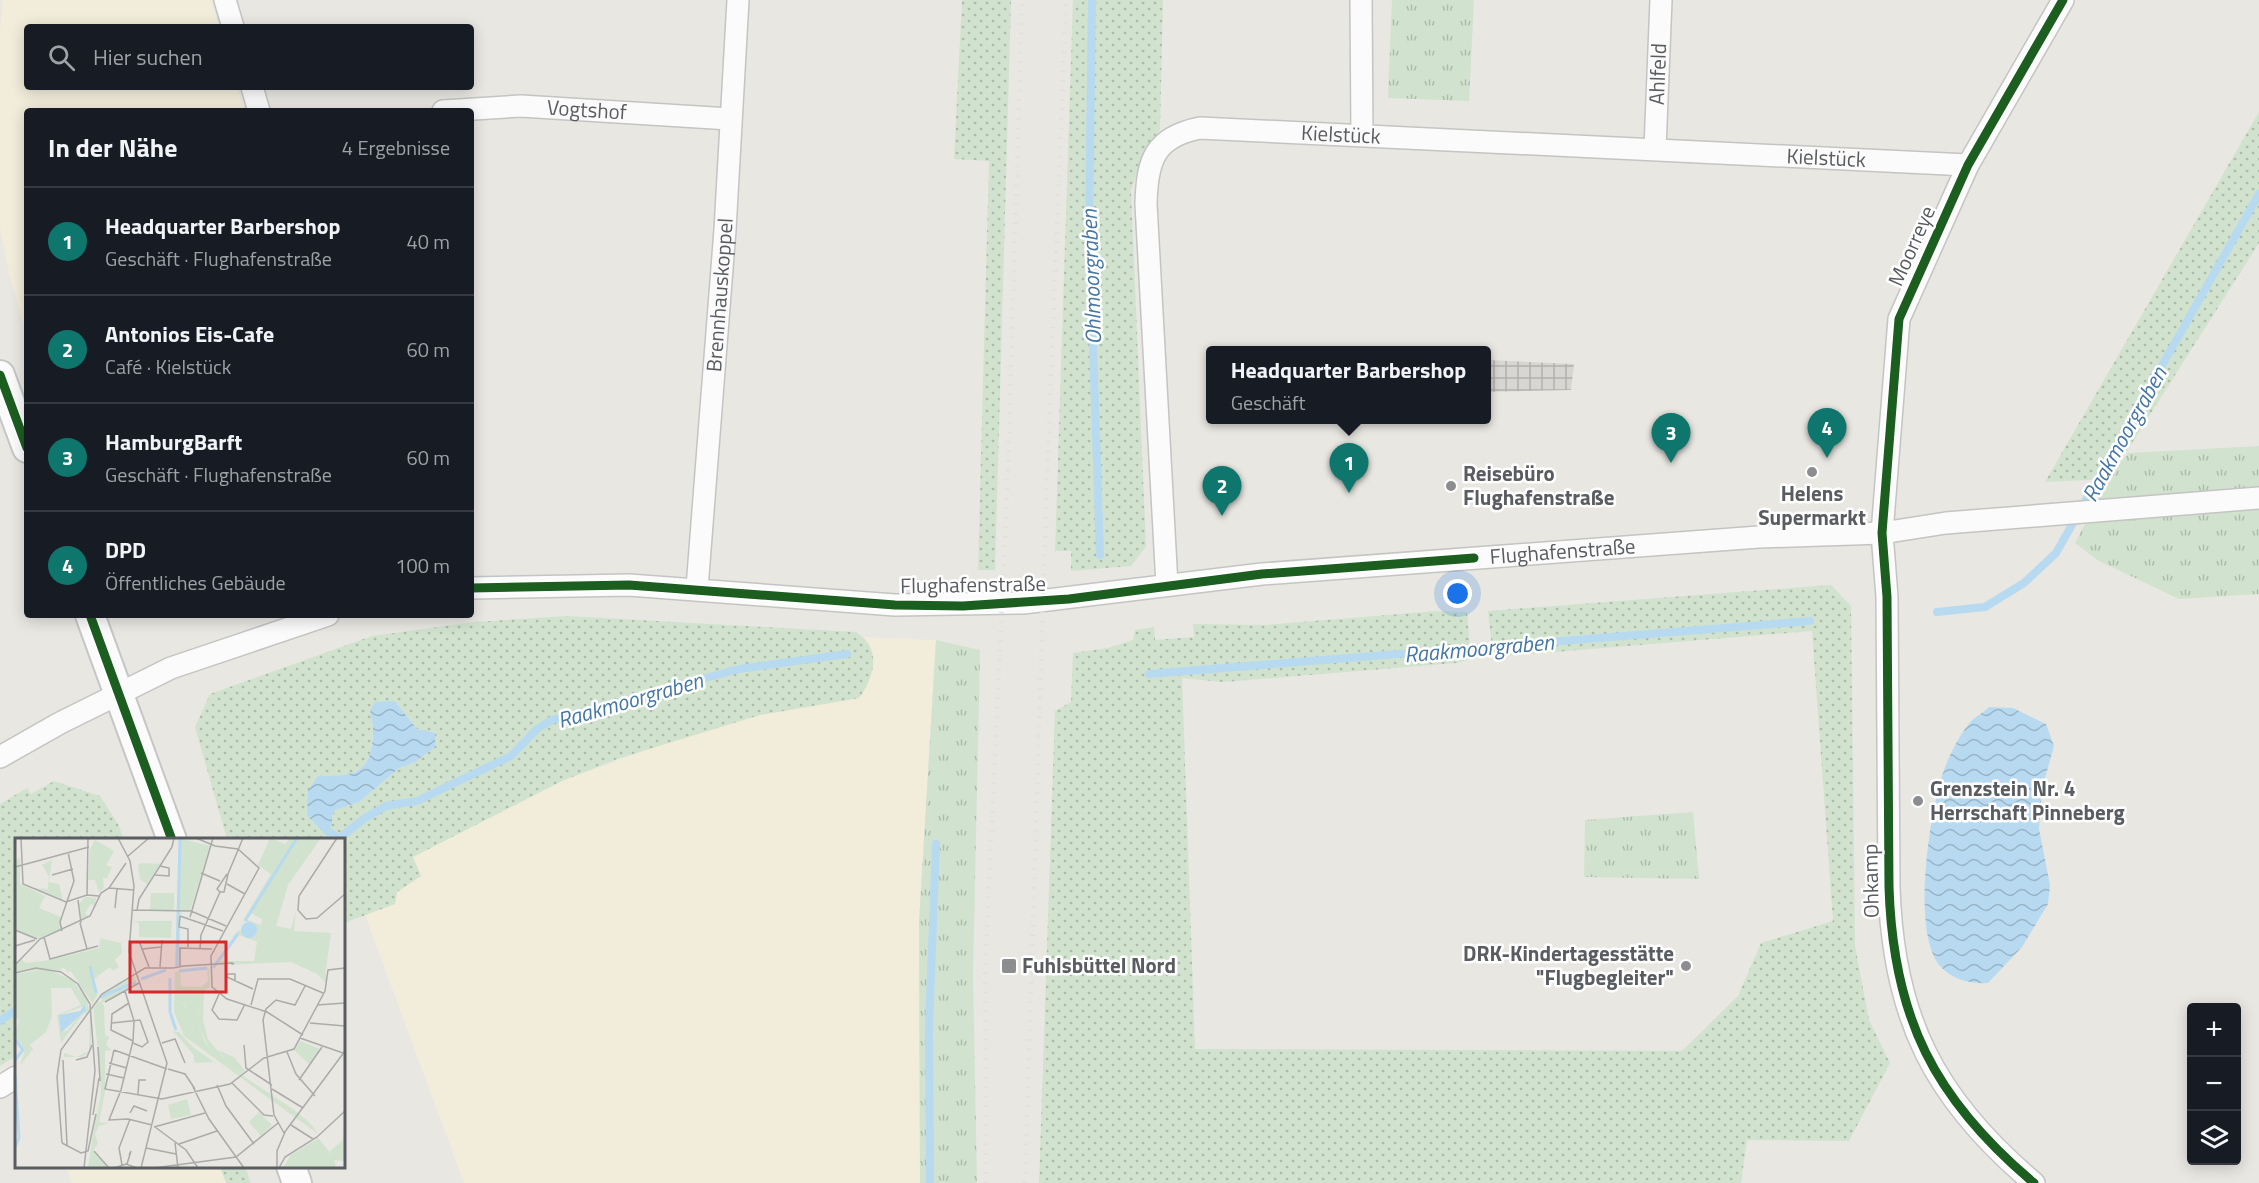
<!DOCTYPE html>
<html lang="de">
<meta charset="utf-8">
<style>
body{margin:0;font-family:"Titillium Web",sans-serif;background:#242831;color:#f1f3f6}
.controls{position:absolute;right:18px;bottom:18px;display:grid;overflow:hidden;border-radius:6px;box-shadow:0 3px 15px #0003}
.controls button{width:54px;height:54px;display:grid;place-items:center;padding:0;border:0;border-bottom:2px solid #363941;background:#171b24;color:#f1f3f6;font:30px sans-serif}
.you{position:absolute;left:1458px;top:594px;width:21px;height:21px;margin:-15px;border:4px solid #fff;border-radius:50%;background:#1a73e8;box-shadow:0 0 0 9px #1a73e833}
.badge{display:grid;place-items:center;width:39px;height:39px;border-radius:50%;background:#0f766e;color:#fff;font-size:20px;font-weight:700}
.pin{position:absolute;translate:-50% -50px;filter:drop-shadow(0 2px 3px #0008)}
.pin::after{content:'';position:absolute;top:32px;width:21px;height:18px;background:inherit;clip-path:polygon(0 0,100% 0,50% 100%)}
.popup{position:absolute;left:1206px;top:346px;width:285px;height:78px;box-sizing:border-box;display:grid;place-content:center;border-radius:6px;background:#171b24;filter:drop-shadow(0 2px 4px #0005);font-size:20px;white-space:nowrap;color:#9ea1a6}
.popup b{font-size:22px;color:#f1f3f6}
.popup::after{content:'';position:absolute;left:50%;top:100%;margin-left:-12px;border:12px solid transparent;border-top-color:#171b24}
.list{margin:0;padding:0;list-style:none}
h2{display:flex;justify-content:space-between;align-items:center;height:78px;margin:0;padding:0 24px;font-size:26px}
h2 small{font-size:20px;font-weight:400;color:#9ea1a6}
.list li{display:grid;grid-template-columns:39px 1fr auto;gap:18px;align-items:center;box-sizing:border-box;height:108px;padding:0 24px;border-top:2px solid #363941}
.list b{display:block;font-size:22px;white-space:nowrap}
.list p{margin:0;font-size:20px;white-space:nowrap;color:#9ea1a6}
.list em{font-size:20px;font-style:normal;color:#9ea1a6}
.icon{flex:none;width:33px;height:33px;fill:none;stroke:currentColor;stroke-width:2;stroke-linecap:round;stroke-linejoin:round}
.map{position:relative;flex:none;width:2259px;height:1183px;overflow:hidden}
.search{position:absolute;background:#171b24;box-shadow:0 3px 15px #0003;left:24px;top:24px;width:450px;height:66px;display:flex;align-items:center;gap:15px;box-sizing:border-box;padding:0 21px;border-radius:6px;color:#9ea1a6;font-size:22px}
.panel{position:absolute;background:#171b24;box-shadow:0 3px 15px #0003;left:24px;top:108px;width:450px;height:510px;border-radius:6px}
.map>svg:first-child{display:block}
.commercial{fill:#f2ecdb}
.industrial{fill:url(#industrial-grid)}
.grass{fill:url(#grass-dots);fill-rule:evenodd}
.park{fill:url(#park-tufts)}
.water{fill:url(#water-waves)}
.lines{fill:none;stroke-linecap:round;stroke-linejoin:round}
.stream{stroke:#b8daf0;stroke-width:8}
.minor-casing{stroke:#c4c4c3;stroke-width:24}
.secondary-casing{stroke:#c5c6c5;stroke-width:32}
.minor{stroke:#fcfbfb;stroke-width:21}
.secondary{stroke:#fcfbfb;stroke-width:28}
.rail{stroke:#e0e0df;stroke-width:4.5;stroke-dasharray:1.5 8;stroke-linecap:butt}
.cycleway-casing{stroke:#fff;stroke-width:13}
.cycleway{stroke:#1b5e20;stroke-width:9}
.poi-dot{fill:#8b8d8e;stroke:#fff;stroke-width:2}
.labels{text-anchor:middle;stroke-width:5;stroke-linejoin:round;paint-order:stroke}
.street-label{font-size:21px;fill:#595c60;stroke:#fff}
.poi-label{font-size:21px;font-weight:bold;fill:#595c60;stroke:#fff;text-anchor:start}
.water-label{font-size:22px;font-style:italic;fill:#4476a6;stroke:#fff}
.inset-river{fill:none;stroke:#b8daf0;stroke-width:3}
.inset-road{fill:none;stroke:#ababaa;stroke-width:1.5}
.view{fill:#d62828;fill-opacity:0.15;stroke:#d62828;stroke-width:3}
.inset-edge{fill:none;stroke:#595c60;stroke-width:3}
</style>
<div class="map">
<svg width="2259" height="1183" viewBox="0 0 2259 1183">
<defs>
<pattern id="industrial-grid" width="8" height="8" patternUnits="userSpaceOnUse" patternTransform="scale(1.5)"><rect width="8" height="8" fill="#d8d6d2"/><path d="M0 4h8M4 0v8" fill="none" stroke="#b2b1ae"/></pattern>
<pattern id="grass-dots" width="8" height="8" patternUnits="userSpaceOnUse" patternTransform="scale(1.5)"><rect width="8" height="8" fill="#d1e3ce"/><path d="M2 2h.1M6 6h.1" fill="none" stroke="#adbbab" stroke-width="1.8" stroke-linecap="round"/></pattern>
<pattern id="park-tufts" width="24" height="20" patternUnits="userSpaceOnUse" patternTransform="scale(1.5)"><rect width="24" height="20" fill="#d1e3ce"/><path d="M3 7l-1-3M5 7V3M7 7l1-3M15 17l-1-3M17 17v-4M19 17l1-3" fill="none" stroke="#adbbab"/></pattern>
<pattern id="water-waves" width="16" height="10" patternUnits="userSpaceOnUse" patternTransform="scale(1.5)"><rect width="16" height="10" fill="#b8daf0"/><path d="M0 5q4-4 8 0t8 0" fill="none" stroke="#99b4c6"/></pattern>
</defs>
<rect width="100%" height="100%" fill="#e8e7e2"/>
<g class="commercial">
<path d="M3,0H211L219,27H27V87H237L244,111H27V336L10,278L0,228V31Z"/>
<path d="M864,637L936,640L919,922L920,1183H464L365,915L395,904L397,892L421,876L413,857L562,781L677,739L760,715L859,698L870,645Z"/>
<path d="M66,1167H245L251,1183H72Z"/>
</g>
<path class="industrial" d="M1487,360L1574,364L1571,390L1487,392Z"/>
<g class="grass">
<path d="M962,0H1011L995,570H978L989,161L954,159Z"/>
<path d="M1073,0H1163L1160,129L1142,157L1131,191L1146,547L1131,566L1071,571V551H1055Z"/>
<path d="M2259,112V243L2109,479L2045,482Z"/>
<path d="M1831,585L1851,606L1855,946L1869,1020L1890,1063L1849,1141L1747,1140L1741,1183H1039L1055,711L1071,702L1073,653L1108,648L1133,640L1135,630L1154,627L1155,640L1194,637L1193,624L1265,625L1437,611L1467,612L1471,659L1456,663L1223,682L1182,678L1195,1049L1682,1051L1738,996L1761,943L1833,921L1812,631L1493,657L1488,611Z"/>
<path d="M567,616L856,632C882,649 875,676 859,698L760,715L620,758L562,781L413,857L421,876L397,892L395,904L344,923V840L227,839L195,727L210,694L372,636L474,622ZM395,701L417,729L435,733L415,762L398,769L359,802L335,810L332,816L337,776C371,773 372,753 373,724Z"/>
<path d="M54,781L100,796L118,824L124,839L16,840V1056L0,1066V804L27,788L31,794Z"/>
<path d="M220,1167H245L251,1183H226Z"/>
</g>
<g class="park">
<path d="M1392,0H1474L1469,101L1388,98Z"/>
<path d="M2259,446V594L2179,599L2097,560L2075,543L2109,479L2128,453Z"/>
<path d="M936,640L980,650L973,974L977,1183H920L919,922Z"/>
<path d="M1693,812L1699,879L1584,877L1585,820Z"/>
</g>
<g class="water">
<path d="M395,701L417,729L435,733V747L415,762L398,769L359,802L335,810L332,816V826L327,831L321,830L307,815L308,790L318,776C358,777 373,771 373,728C373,715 366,715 375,702Z"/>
<path d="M1989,707L2013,708L2046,724L2054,746L2042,789L2039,829L2050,885L2048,904L2022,947L1988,983C1971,984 1953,980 1941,967C1910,934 1930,810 1944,770C1949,756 1959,736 1968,725C1973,718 1983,713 1989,707Z"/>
</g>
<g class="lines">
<g class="stream">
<path d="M1092,0L1089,227L1100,555"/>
<path d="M1937,612L1985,607L2024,583L2056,553L2259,194"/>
<path d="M1149,674L1810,621"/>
<path d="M327,831L339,838"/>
<path d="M337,840L365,818L386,806L417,801L511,756L537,729L552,720L739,669L847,654"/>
<path d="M0,1021L16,1010"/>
<path d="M930,1183L929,1027L936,844"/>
</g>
<defs>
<g id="minor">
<path d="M225,0L233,27"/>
<path d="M1361,0L1362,134"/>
<path d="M252,87L259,111"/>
<path id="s1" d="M443,111L521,106L730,119"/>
<path id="s2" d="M1655,149L1661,0"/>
<path id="s3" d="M1167,585L1146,204C1147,161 1154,137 1200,128L1968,165"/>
<path id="s4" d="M471,588L629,585L895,605L1023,603L1262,574L1759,537L1882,533L1946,523L2259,498"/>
<path id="s5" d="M697,588L725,230L738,0"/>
<path d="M0,757L60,723L171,668L328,615"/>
<path d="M0,1087L16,1077"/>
<path d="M2034,1183C1934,1099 1893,1017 1889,887L1887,597L1882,533L1899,319L1968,165L2063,0"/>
</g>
<g id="secondary">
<path d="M0,375L27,448"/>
<path d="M90,615L172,840"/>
<path d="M291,1166L297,1183"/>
</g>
</defs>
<use href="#minor" class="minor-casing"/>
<use href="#secondary" class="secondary-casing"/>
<use href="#minor" class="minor"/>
<use href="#secondary" class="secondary"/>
<g class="rail">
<path d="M986,1183L985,975L1008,471L1022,0"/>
<path d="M1025,1183L1046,504L1066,0"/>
</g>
<defs>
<g id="cycleway">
<path d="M0,375L27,448"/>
<path d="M471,588L629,585L895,605L963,606L1069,599L1262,574L1474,558"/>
<path d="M90,615L172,840"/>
<path d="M2034,1183C1934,1099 1893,1017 1889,887L1887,597L1882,533L1899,319L1968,165L2063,0"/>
</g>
</defs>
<use href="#cycleway" class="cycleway-casing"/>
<use href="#cycleway" class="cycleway"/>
</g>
<g class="poi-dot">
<circle cx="1812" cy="472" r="6"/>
<circle cx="1451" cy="486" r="6"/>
<circle cx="1918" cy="801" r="6"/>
<rect x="1001" y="958" width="16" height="16" rx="3"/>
<circle cx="1686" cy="966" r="6"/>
</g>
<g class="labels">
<g class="street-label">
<text dy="7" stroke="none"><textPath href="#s2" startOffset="75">Ahlfeld</textPath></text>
<text dy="7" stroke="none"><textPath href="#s1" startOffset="144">Vogtshof</textPath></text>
<text dy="7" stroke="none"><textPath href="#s3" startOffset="627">Kielstück</textPath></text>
<text dy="7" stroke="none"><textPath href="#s3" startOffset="1113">Kielstück</textPath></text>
<text transform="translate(1912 246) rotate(-66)" y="7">Moorreye</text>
<text dy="7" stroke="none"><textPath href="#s5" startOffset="294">Brennhauskoppel</textPath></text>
<text dy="7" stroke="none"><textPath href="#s4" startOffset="1095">Flughafenstraße</textPath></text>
<text transform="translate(973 585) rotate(-1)" y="7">Flughafenstraße</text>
<text transform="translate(1871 881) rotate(-91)" y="7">Ohkamp</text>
</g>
<g class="poi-label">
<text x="1463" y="481">Reisebüro<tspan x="1463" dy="24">Flughafenstraße</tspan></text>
<text x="1812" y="501" text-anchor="middle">Helens<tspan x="1812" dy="24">Supermarkt</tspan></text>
<text x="1930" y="796">Grenzstein Nr. 4<tspan x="1930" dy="24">Herrschaft Pinneberg</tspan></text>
<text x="1674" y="961" text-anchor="end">DRK-Kindertagesstätte<tspan x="1674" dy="24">"Flugbegleiter"</tspan></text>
<text x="1022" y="973">Fuhlsbüttel Nord</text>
</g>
<g class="water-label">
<text transform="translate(1091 277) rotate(-92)" y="8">Ohlmoorgraben</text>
<text transform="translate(2124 434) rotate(-61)" y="8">Raakmoorgraben</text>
<text transform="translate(1479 648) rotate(-5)" y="8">Raakmoorgraben</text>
<text transform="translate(630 700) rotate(-16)" y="8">Raakmoorgraben</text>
</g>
</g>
<g transform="translate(15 838)">
<rect width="330" height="330" fill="#e8e7e2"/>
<path d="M164,0H168L164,127L160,128ZM255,0L270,6L275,0H306L273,47L261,88L276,91L281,73L279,93L316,95L310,137L243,102L247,81L236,75L252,47L221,94L256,36L243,27ZM80,2L99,13L91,27L97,29L92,40H88L89,50L84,54L80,42H73L75,11ZM37,22L34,44L44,46L48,62L19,50L33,51L34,38L27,27ZM126,25L145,26L132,46L125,41L123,27ZM70,59L81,60L80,68L76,66L70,75L73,78L67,83L64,66ZM85,100L106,105L107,115L100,122L104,129L98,133L95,129L79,141L83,155L78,165L82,176L84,191L86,243L77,312L73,330L86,243L78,166L55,132L54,135L48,129L45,133L36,131L0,134V128L6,121L11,125L35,122L84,110ZM177,130L165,133L166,148L186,149L193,143L192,131L178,130H194L195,149L189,153L188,182L193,201L209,221L207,224L278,271L295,285L303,296L169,198L159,174L160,134ZM184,162L183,186L193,208L173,187L168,164L172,170ZM32,131L57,142L70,158L77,179L76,212L67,219H49V215L61,219L74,213L75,174L68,176L46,205L42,177L66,167L56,150H36L37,178L31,194L15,207L18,211L5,228L10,212L0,197L4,182L0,178V136ZM72,167L53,192L46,195L44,177ZM119,138L122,145L84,167L89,156ZM158,193L164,194L178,209L257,265L199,224L180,225L178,216ZM299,303L302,316L276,317Z" fill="#d1e3ce" fill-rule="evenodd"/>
<path d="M168,1L195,8L175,73L163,72ZM0,13V23L5,19V46L30,58L24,70L46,79V93L23,101L10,96V74L0,67ZM230,81L246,87L243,102L311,136L312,146L302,136L276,124L203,127L205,123H239L242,104L224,97L216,100L224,92L240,100ZM178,162H184L183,186L192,209L168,181L165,163L172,170ZM83,163L89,167L90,197L94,199L91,207L97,212L90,213V254L84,284L94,285L84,288L80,296L83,305L78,313L93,330H73L86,255L80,168ZM202,212L219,219L230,233L226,236L206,224L209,220ZM244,274L257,287L246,298L234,284ZM328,297L330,299V323L319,322L321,330H268L276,317L301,316L299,303L303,300L318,318L315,313L328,302Z" fill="#d1e3ce"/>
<path d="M136,55H159V72H135ZM0,67L17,77L10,96L0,92ZM118,83H157L156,100L124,99V85ZM285,203L305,211L294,226L279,212ZM172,261L176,277L156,281L153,267Z" fill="#d1e3ce"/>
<path d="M226 92a8 8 0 1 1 16 0a8 8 0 1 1-16 0ZM70,166L71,172L46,195L44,177L65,173Z" fill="#b8daf0"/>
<path class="inset-river" d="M230,83L282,0M75,128L81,155M162,128L165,0M198,130L223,96M164,133L192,130M155,140V174L161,192M126,141L151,132M85,159L121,144M0,201L8,212L0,222M0,237L4,300L0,309"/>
<path class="inset-road" d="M6,0L8,46L51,64L72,57L84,58M103,0L115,23L119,48L114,114L152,225L126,330M181,0L200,8L223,11L244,30L196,118L197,149L212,161L252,174L288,197M322,0L284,58L283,72L291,81L302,80L330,56M113,18L134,0M0,29L74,9M186,35L205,43M213,36L228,0M37,37L58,31M140,37L154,38V30L145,28M212,46L230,56M94,50L119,52M205,54H209L213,36M205,54L202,51L212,36M72,57L73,0M63,62L66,85M100,70L102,51M117,72L176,73L211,88M122,72L124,61L157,9L159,0M165,78L208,93M165,78L164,89L173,91V109M175,79L198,0M65,85L72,111M0,92L22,101M47,93L45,84L59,43L53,14M29,99L35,121L83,108M124,103L134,129M0,108L20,102M185,110L186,97L205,54M127,111L146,109M0,127L25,101L75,78L86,55L94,50L111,25M145,129L147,102M165,129V110L197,111M0,135L21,130L46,134L63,146L75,166L80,233L69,330M220,143V136H212V139L238,151M110,153L119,183L118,203L106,252L94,282L113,281L137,287M204,156L197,172L204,181L222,182L230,166M90,164L124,145M114,165L97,176L96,192L118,203M236,167L243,141H275L308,155M302,167L330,165M97,185L125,182L133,204L127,209L118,205M295,185L330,188M285,200L328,215M147,205L160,201L170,225M229,207L231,230L257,247M83,209L85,243M99,212L90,251L147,261L215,246L249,220L279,211L310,153L313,132L330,130M99,212L152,231M272,214L281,236L300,258M48,222L52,307M61,222L72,219L77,207M94,225L112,230M153,231L170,236L180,251M91,236L109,240M284,242L307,209M217,245L249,277L258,278M202,247L211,268L239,306M178,249L194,281L229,330M257,251L288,270M123,256L124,242H131M115,275L119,268L132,273M78,277L84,240M276,287L298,301M139,289L190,275M140,289L171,312L183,330M269,295L259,277L248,182L251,171L261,162L280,167L290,148M269,295L330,213M47,305L42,239L46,212L87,156L130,130H158L169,128L217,125L219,126L214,125M47,305L66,315L73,313L81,276M160,305L163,330M164,306L202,293M131,310L161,316M79,313L94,330M112,326L116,313L114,317M107,327L104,310L115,281M99,330L111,326L122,330M139,330L221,319L263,285M262,330V313L270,294M264,330L270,319L302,299L330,273"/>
<path class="view" d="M115,104H211V154H115Z"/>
<rect width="330" height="330" class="inset-edge"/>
</g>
</svg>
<div class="controls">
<button>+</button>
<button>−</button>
<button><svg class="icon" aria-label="layers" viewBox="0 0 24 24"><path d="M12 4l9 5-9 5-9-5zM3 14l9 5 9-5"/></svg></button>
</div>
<div class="you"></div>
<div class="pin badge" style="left:1349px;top:493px">1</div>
<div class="popup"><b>Headquarter Barbershop</b>Geschäft</div>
<div class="pin badge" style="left:1222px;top:516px">2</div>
<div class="pin badge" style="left:1671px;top:463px">3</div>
<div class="pin badge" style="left:1827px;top:458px">4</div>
<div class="search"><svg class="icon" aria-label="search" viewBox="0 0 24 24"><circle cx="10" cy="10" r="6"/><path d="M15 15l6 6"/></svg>Hier suchen</div>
<section class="panel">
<h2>In der Nähe<small>4 Ergebnisse</small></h2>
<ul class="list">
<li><span class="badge">1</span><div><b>Headquarter Barbershop</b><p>Geschäft · Flughafenstraße</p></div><em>40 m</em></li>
<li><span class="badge">2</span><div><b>Antonios Eis-Cafe</b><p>Café · Kielstück</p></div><em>60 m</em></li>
<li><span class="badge">3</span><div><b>HamburgBarft</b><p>Geschäft · Flughafenstraße</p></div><em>60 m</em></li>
<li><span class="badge">4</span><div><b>DPD</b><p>Öffentliches Gebäude</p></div><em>100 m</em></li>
</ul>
</section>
</div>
